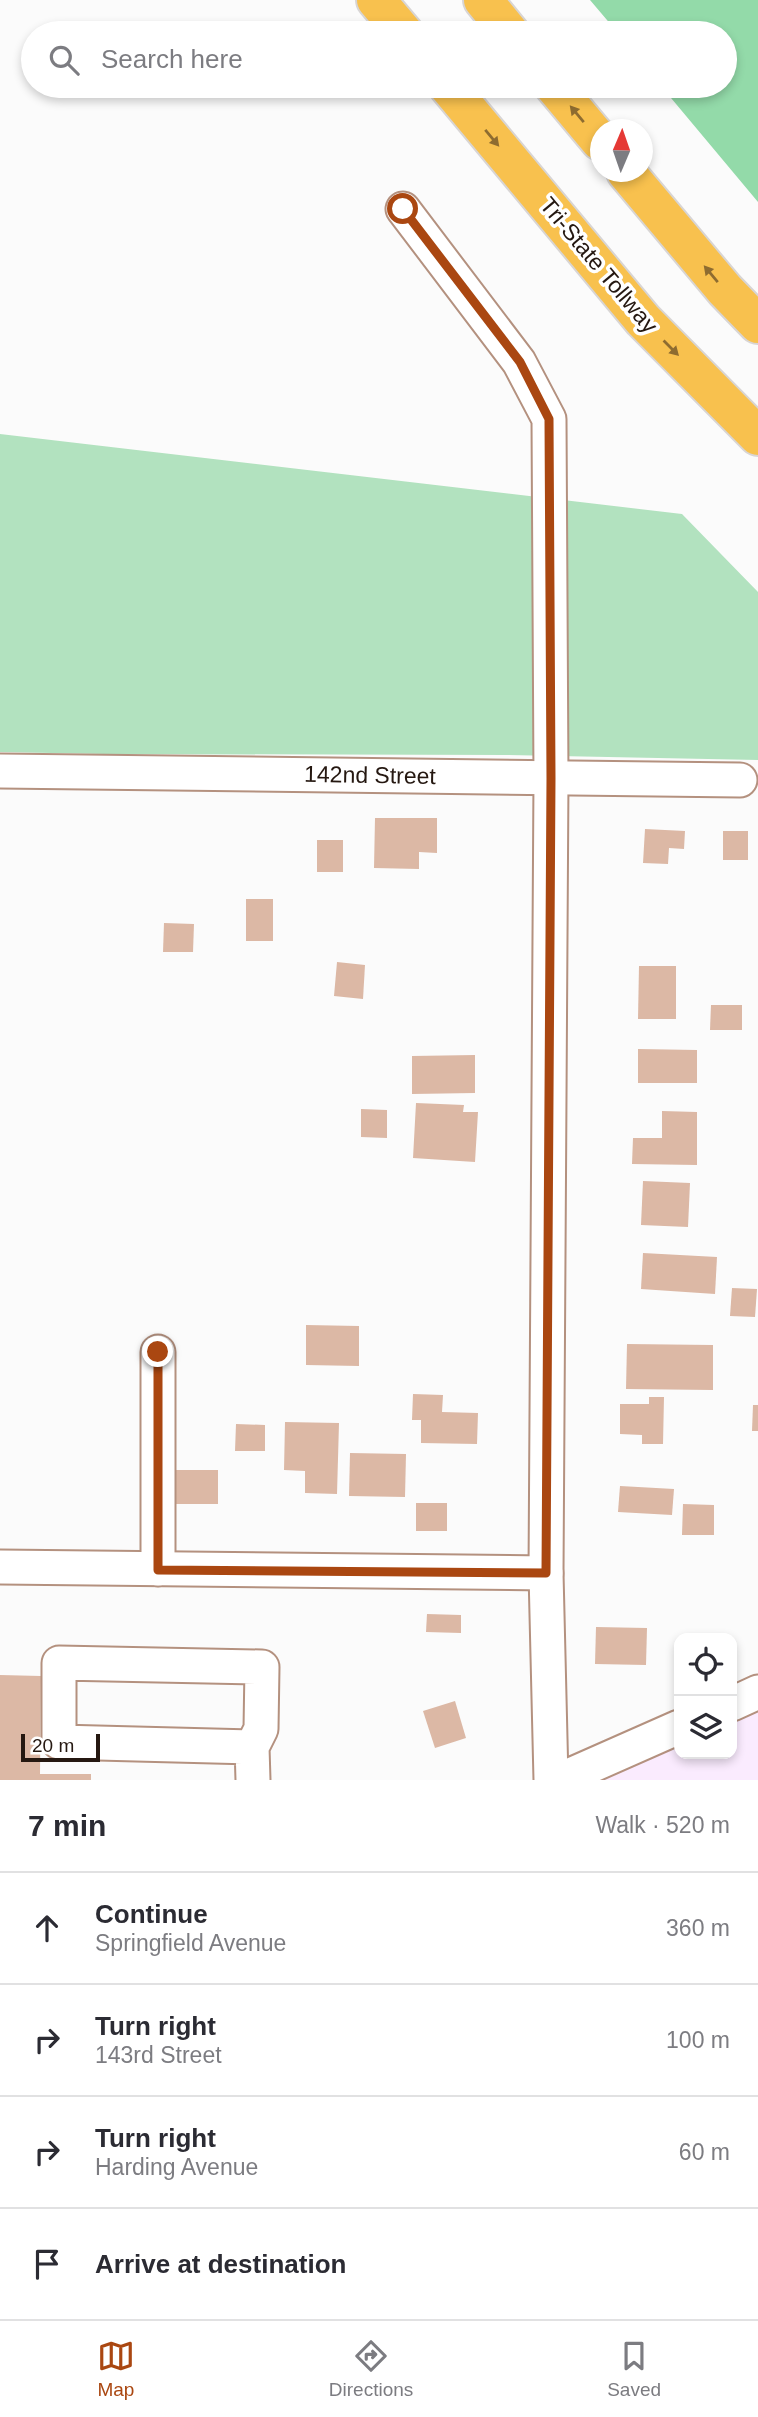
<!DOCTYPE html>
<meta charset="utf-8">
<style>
body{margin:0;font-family:Helvetica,sans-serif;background:#f2f2f3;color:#2b2b33}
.controls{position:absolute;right:21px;bottom:21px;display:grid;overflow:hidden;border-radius:14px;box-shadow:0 4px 10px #0003}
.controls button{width:63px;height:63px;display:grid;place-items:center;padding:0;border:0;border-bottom:2px solid #e1e1e2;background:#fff;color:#2b2b33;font:35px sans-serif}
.compass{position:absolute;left:590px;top:119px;width:63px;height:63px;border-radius:50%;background:#fff;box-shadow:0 4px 10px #0003;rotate:2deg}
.scale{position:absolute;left:21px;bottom:18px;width:79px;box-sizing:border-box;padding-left:7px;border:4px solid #251811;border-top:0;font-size:19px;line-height:24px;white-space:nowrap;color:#251811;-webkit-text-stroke:5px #fff;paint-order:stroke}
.stop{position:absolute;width:21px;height:21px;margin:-16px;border:5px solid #aa4711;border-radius:50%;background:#fff}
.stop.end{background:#aa4711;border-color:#fff;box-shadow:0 2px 7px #0008}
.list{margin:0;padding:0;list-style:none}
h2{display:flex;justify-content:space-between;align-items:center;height:91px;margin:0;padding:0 28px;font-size:30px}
h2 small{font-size:23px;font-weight:400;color:#7c7c81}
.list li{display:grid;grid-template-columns:46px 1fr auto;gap:21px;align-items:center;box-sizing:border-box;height:112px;padding:0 28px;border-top:2px solid #e1e1e2}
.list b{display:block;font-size:26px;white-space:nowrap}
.list p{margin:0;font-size:23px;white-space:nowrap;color:#7c7c81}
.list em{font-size:23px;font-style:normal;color:#7c7c81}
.icon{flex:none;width:38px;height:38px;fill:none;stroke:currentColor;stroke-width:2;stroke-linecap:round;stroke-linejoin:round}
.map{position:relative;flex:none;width:758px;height:1780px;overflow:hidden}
.search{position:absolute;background:#fff;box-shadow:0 4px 10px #0003;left:21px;right:21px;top:21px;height:77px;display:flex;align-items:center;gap:18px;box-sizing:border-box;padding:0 24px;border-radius:38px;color:#7c7c81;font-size:26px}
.sheet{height:539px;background:#fff}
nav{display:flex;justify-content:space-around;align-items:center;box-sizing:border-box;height:98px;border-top:2px solid #e1e1e2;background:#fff;font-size:19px;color:#7c7c81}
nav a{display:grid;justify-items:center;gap:4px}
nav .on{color:#aa4711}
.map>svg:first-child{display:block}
.industrial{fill:#faebfe}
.green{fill:#b2e2bf}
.forest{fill:#93daa9}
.building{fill:#dcb8a5}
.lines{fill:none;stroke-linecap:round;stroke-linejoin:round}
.minor-casing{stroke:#b4917f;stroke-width:37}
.highway-casing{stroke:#d8d5d4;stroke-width:42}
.minor{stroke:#fff;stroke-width:33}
.highway{stroke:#f8c14e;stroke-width:38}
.oneway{fill:#8e6c30}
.route{stroke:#aa4711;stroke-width:9}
.labels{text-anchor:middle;stroke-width:7;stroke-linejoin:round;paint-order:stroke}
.street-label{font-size:23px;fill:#251811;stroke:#fff}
</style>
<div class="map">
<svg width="758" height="1780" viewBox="0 0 758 1780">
<rect width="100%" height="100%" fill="#fbfbfb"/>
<path class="industrial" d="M758,1704V1780H596L679,1739V1754H732V1716Z"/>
<path class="green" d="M0,434L682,514L758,592V760L508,755L104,754L0,752Z"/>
<path class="forest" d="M590,0H758V202L661,86H725V33H618Z"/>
<g class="building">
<path d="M375,818H437V853L419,852V869L374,868Z"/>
<path d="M645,829L685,831L684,849L669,848L668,864L643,863Z"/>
<rect x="723" y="831" width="25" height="29"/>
<rect x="317" y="840" width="26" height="32"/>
<rect x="246" y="899" width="27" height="42"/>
<path d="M164,923L194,924L193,952H163Z"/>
<path d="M337,962L365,965L363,999L334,996Z"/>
<path d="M639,966H676V1019H638Z"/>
<path d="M711,1005H742V1030H710Z"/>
<path d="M638,1049L697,1050V1083H638Z"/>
<path d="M475,1055V1093L412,1094V1056Z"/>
<path d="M416,1103L464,1105L463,1112H478L475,1162L413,1158Z"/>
<path d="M361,1109L387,1110V1138L361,1137Z"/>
<path d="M662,1111L697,1112V1165L632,1164L633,1138H662Z"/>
<path d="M643,1181L690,1183L688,1227L641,1225Z"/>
<path d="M643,1253L717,1257L715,1294L641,1289Z"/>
<path d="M732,1288L757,1289L755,1317L730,1316Z"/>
<path d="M306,1325L359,1326V1366L306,1365Z"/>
<path d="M627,1344L713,1345V1390L626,1389Z"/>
<path d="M413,1394L443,1395L442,1412L478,1413L477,1444L421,1443V1420H412Z"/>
<path d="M649,1397H664L663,1444H642V1435L620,1434V1404H649Z"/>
<path d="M753,1405H758V1431H752Z"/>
<path d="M285,1422L339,1423L337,1494L305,1493V1471L284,1470Z"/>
<path d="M236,1424L265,1425V1451H235Z"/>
<path d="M350,1453L406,1454L405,1497L349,1496Z"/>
<rect x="174" y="1470" width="44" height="34"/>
<path d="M620,1486L674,1489L672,1515L618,1512Z"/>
<rect x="416" y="1503" width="31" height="28"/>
<path d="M683,1504L714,1505V1535H682Z"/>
<path d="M427,1614L461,1615V1633L426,1632Z"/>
<path d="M596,1627L647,1628L646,1665L595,1664Z"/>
<path d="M0,1675L41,1676L40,1774H91V1780H0Z"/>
<path d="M455,1701L466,1738L435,1748L423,1711Z"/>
</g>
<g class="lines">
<defs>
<g id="minor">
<path d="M403,209L519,362L549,419L551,778L546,1573L551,1780"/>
<path d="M0,771L740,780"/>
<path d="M0,1567L546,1573"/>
<path d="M158,1569V1352"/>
<path d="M732,1704L758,1692"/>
<path d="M252,1747L59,1742V1663L262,1667L261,1729L252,1747L253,1780"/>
<path d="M559,1780L679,1727"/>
</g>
<g id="highway">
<path d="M376,0L404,33"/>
<path d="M483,0L510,33"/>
<path d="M448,86L643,320L758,436"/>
<path d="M554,86L600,141"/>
<path d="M626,172L725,290L758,324"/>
</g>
</defs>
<use href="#minor" class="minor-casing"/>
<use href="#highway" class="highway-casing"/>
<use href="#minor" class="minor"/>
<use href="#highway" class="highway"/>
</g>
<defs><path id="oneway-solid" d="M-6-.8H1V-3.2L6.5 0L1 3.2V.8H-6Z" transform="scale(1.75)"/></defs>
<g class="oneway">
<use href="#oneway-solid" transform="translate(577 114) rotate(-130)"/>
<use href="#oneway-solid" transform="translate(492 138) rotate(50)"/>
<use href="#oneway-solid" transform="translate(711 274) rotate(-130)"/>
<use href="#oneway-solid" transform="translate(671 348) rotate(45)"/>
</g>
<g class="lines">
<path class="route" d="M158,1352V1570L546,1573L551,778L549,419L520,362L403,209"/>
</g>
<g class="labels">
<g class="street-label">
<text transform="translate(599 265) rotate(50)" y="8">Tri-State Tollway</text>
<text transform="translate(370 775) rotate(1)" y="8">142nd Street</text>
</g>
</g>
</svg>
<div class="controls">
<button><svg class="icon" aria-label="locate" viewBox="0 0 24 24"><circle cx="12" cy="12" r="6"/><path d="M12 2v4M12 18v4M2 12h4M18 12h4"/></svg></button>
<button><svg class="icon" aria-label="layers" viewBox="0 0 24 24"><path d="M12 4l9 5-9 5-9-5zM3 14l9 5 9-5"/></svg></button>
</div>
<svg class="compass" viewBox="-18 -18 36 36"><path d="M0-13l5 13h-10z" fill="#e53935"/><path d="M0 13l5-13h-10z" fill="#7c7c81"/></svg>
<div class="scale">20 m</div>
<div class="stop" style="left:403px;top:209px"></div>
<div class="stop end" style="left:158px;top:1352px"></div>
<div class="search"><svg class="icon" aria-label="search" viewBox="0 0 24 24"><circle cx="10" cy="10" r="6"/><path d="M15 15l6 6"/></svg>Search here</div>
</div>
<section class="sheet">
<h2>7 min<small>Walk · 520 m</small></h2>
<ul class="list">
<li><svg class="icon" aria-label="ahead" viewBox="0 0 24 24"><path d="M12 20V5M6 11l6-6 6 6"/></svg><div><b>Continue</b><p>Springfield Avenue</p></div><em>360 m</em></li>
<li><svg class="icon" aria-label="right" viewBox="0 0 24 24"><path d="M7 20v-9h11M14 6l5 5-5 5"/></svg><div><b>Turn right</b><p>143rd Street</p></div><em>100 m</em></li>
<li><svg class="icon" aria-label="right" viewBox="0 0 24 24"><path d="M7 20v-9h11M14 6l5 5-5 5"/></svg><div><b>Turn right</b><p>Harding Avenue</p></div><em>60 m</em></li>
<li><svg class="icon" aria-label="arrive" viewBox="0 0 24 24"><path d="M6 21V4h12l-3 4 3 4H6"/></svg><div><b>Arrive at destination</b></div></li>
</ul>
</section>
<nav>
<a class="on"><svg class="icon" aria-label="map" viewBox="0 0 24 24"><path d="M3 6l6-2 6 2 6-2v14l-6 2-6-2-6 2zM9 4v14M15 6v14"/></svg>Map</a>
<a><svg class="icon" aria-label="directions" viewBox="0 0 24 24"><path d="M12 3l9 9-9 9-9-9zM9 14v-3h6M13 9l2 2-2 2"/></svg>Directions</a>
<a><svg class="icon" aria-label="saved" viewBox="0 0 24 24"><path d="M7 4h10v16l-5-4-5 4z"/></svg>Saved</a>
</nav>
